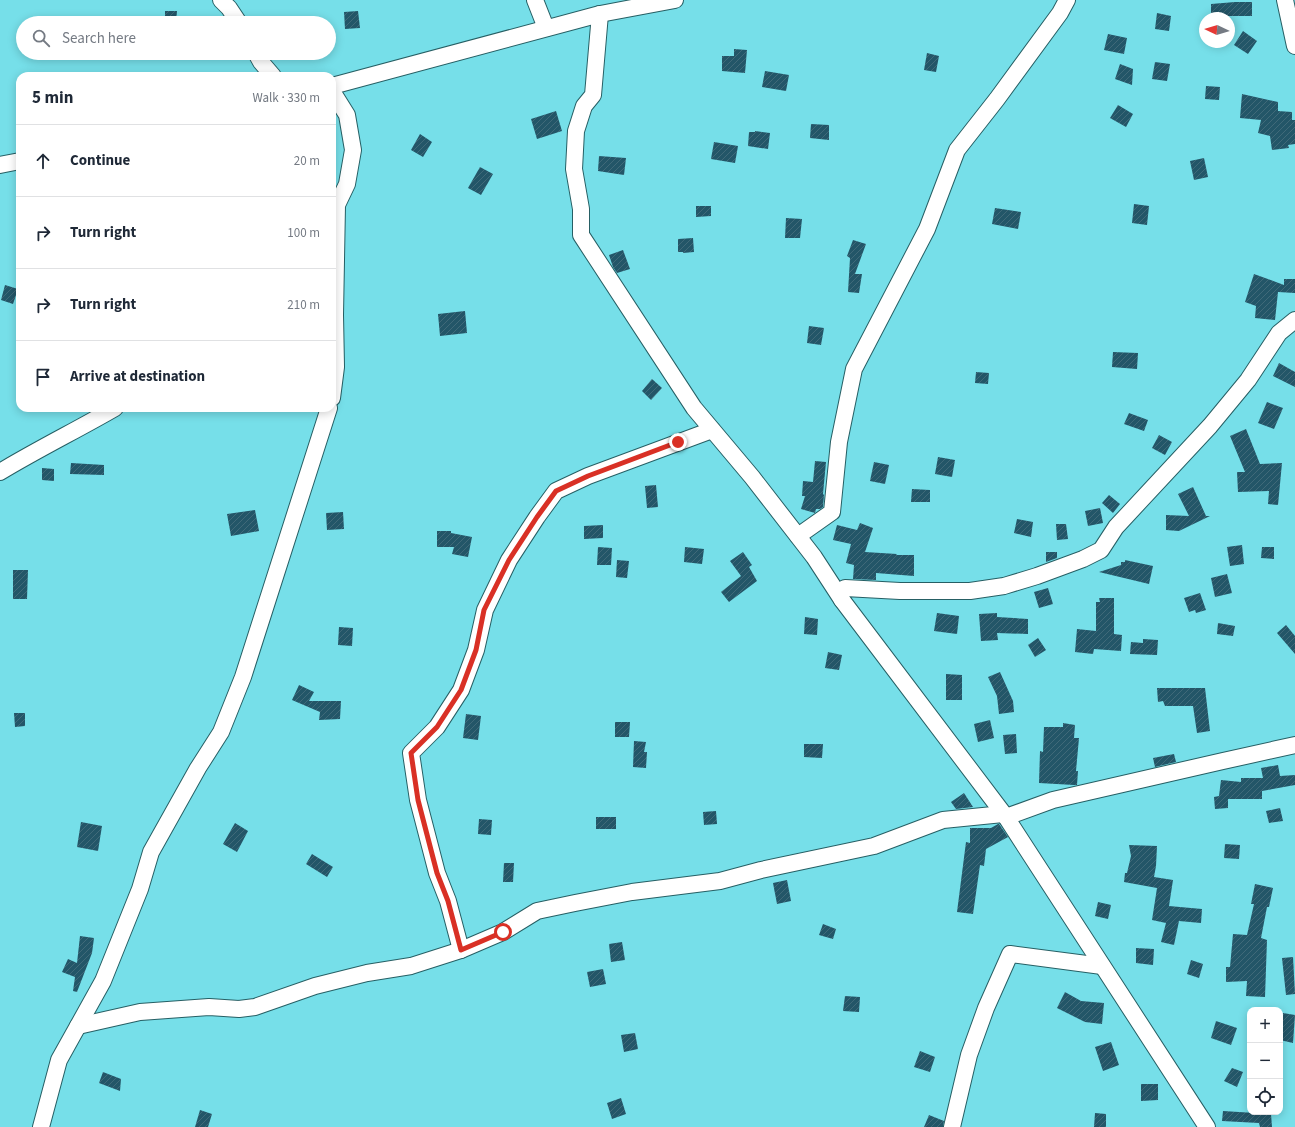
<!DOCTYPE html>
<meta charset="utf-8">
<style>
body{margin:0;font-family:"Source Sans 3",sans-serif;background:#f6f6f7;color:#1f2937}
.controls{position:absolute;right:12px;bottom:12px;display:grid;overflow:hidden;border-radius:8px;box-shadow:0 2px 10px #0003}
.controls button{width:36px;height:36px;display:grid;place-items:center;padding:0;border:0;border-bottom:1px solid #e0e1e3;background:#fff;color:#1f2937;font:20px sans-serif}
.compass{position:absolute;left:1199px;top:12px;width:36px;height:36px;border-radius:50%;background:#fff;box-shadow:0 2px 10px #0003;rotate:274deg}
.stop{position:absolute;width:12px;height:12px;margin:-9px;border:3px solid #d93025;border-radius:50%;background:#fff}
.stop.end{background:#d93025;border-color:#fff;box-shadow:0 1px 4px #0008}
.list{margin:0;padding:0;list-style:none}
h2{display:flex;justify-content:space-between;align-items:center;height:52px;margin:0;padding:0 16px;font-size:17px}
h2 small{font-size:13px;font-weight:400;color:#747a83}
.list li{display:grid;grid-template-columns:26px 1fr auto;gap:12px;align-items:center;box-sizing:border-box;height:72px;padding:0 16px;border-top:1px solid #e0e1e3}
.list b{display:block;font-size:15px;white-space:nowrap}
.list em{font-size:13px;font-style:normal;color:#747a83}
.icon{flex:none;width:22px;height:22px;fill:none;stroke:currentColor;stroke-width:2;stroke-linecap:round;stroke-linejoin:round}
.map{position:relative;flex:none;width:1295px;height:1127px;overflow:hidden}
.search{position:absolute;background:#fff;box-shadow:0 2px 10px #0003;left:16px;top:16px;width:320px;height:44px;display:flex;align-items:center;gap:10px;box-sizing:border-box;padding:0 14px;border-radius:22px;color:#747a83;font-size:15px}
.panel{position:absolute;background:#fff;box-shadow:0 2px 10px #0003;left:16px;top:72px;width:320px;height:340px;border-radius:12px}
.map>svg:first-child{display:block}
.building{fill:url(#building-hatch)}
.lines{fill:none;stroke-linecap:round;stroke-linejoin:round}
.minor-casing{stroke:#265f64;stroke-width:18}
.minor{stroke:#fff;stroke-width:16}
.route{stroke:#d93025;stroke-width:5}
</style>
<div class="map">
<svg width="1295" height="1127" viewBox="0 0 1295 1127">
<defs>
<pattern id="building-hatch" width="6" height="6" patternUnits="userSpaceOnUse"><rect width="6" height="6" fill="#235668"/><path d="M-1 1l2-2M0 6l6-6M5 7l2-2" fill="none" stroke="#406a79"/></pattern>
</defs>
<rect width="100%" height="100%" fill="#76dfe9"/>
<g class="building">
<path d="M1235,2H1252V16H1211V4Z"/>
<path d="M165,11H177L176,23H165Z"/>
<path d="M358,11L360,28L345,29L344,12Z"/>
<path d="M1157,13L1171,16L1169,31L1155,29Z"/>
<path d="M1243,31L1257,41L1248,54L1234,45Z"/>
<path d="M1108,34L1127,38L1124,54L1104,50Z"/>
<path d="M734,49L747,50L745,73L722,71V56H734Z"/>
<path d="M927,53L939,56L936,72L924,70Z"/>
<path d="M1155,62L1170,64L1167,81L1152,79Z"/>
<path d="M1120,64L1133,69L1132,85L1115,79Z"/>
<path d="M765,71L789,75L786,91L762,87Z"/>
<path d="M1206,86L1220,87L1219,100L1205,99Z"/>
<path d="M1242,94L1278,102V111L1292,112V120H1295V144L1288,145L1289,148L1272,150L1270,136L1258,133L1261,120L1240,118Z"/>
<path d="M1118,105L1133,114L1126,127L1110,118Z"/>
<path d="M556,111L562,131L537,139L531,119Z"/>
<path d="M811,124L829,125V140L810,138Z"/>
<path d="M755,131L770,133L768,149L748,146L749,132H755Z"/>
<path d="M420,134L432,142L423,157L411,150Z"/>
<path d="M714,142L738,146L735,163L711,159Z"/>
<path d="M599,156L626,158L624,175L598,171Z"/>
<path d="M1204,158L1208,177L1194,180L1190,161Z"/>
<path d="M480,167L493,174L481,195L468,188Z"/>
<path d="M1134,204L1149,206L1147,225L1132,223Z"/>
<path d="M696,206H711V216L696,217Z"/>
<path d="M995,208L1021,212L1018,229L992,224Z"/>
<path d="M786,218L802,219L800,238H785Z"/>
<path d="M693,238L694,252L683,253V252H678V239Z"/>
<path d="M853,240L866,244L855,274H862L859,293L848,292L850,258L847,256Z"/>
<path d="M623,250L630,269L617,273L613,267L609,255Z"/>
<path d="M1254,274L1284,285V279H1295V293L1278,292L1275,320L1255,318L1256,306L1245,302Z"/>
<path d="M5,285L18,289L13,304L1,300Z"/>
<path d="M465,311L467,333L440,336L438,314Z"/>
<path d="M809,326L824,328L821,345L807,343Z"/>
<path d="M1113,352L1138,353L1137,369L1112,367Z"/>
<path d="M1279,363L1295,372V387L1273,376Z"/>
<path d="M976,372L989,373L988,384L975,383Z"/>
<path d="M652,379L662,388L651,400L642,391Z"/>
<path d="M1267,402L1283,408L1274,429L1258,423Z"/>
<path d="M1129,413L1148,420L1144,431L1124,424Z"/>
<path d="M1246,429L1260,464L1282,463L1278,505L1268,504L1269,491L1238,492L1237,472H1245L1230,436Z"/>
<path d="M1159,435L1172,442L1165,455L1152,448Z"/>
<path d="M938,457L955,460L952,477L935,474Z"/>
<path d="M815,461L826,462L823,494L824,495L823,507L820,509H816L815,513L801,509L805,496H802L803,481L813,482Z"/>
<path d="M874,462L889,465L885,484L870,481Z"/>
<path d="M71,463L104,465V475L70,474Z"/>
<path d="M42,468L54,469V481L42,480Z"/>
<path d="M656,485L658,507L647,508L645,486Z"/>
<path d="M1193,487L1206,516H1210L1179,531L1166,530V515L1189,516L1178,494Z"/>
<path d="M912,489L930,490V502H911Z"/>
<path d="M1109,495L1120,504L1113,513L1102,503Z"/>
<path d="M1100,508L1103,523L1088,526L1085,511Z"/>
<path d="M255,510L259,531L231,536L227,514Z"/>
<path d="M343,512L344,529L327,530L326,513Z"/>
<path d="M1017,519L1033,522L1031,537L1014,533Z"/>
<path d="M860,523L873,528L865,552L897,554L896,555H914V576L876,573V580L853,579L854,565L846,563L851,544L833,540L837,525L857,530Z"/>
<path d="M1056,524H1066L1068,539L1057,540Z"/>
<path d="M603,525V538L584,539V526Z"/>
<path d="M437,531H451V533L472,537L468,557L452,554L454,547H437Z"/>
<path d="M1242,545L1244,564L1230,566L1227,547Z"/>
<path d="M598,547L612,548L611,565H597Z"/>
<path d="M685,547L704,549L702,564L684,562Z"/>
<path d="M1262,547H1274V559L1261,558Z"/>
<path d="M743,552L752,565L749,567L757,581L729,602L721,592L741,576L730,561Z"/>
<path d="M1046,552H1057V558L1046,562Z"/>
<path d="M617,560L629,561L627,578L616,577Z"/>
<path d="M1125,560L1153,566L1149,584L1099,572L1121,565V562H1125Z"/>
<path d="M13,570H28L27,599H13Z"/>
<path d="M1227,574L1232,593L1215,597L1211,578Z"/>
<path d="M1048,588L1053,604L1039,608L1034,592Z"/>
<path d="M1200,593L1206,610L1196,613L1195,610L1189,612L1184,598Z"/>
<path d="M1099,598H1114V634L1122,635L1121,651L1094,649L1093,654L1075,652L1077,629L1096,631V602H1100Z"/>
<path d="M937,613L959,616L957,634L934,631Z"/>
<path d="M997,613V617L1028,619V634L997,633L998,640L981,641L979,614Z"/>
<path d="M805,617L818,619L817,635L804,634Z"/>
<path d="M1218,623L1235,626L1233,636L1217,634Z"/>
<path d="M1286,625L1295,636V654L1277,633Z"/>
<path d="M339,627L353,628L352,646L338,645Z"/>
<path d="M1038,638L1046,650L1035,657L1028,645Z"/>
<path d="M1143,639L1158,640L1157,655L1130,654L1131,642L1143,643Z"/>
<path d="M828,652L842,655L839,670L825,668Z"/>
<path d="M1000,672L1013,701L1014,712L999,714L997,696L988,677Z"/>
<path d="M946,674L962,675V700H946Z"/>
<path d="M299,685L314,692L309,701H341L340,719L319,720L320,712L292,700Z"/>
<path d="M1157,688H1205L1210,731L1197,733L1193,706H1165L1163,701L1158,702Z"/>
<path d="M14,713H25V726L15,727Z"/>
<path d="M466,714L481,716L478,740L463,738Z"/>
<path d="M990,720L994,738L978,742L974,724Z"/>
<path d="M615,722H630L629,737H615Z"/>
<path d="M1063,723L1075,725L1074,738H1079L1076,771H1078L1077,785H1074L1039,783L1040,751L1043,752L1044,727H1063Z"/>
<path d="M1016,734L1017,753L1005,754L1003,735Z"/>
<path d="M634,741L646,742L644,752H647L646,768L633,767Z"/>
<path d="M804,744H823L822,758L804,757Z"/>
<path d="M1174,754L1176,762L1155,767L1153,758Z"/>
<path d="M1278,765L1280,776L1295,775V785L1262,791V799H1228V808L1215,809L1214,797L1219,796L1221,780L1241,782V778H1263L1261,768Z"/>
<path d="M964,793L973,807L956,809L951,802Z"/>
<path d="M1280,808L1283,821L1269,823L1266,811Z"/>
<path d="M716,811L717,824L704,825L703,812Z"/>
<rect x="596" y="817" width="20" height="12"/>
<path d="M479,819L492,820L491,835L478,834Z"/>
<path d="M81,822L102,826L98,851L77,847Z"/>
<path d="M235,823L248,831L237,852L223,844Z"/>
<path d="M998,824H999L1008,837L986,849L984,866L980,865L973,914L957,912L966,842L970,843V828H991Z"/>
<path d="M1225,844L1240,845L1239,859L1224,858Z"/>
<path d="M1129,845L1157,846L1156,866L1154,877L1173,880L1169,906L1202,909L1201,923L1179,921L1174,945L1161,942L1166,923L1152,920L1157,888L1124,882L1125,873H1127L1131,856Z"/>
<path d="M312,854L333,867L327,877L306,864Z"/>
<path d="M504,863H514L513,882H503Z"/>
<path d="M787,880L791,901L777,904L773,883Z"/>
<path d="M1255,884L1273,888L1269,907H1267L1261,938L1267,940L1265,997L1246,996L1247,981L1226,982V967H1230L1233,934L1247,935L1254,904H1251Z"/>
<path d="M1098,902L1111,905L1108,919L1095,916Z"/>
<path d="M823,924L836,929L833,939L819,935Z"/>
<path d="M80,936L94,938L92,953L77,992L73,991L75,977L62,972L68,959L77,963Z"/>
<path d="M622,942L625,960L611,962L609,944Z"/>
<path d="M1136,948L1154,949L1153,965L1136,963Z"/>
<path d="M1293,957L1295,994L1286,995L1282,958Z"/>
<path d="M1191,960L1203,964L1199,978L1187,974Z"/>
<path d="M603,969L606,984L590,987L587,972Z"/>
<path d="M1065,992L1081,1001L1104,1003L1102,1024L1085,1022L1057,1008Z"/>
<path d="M845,996L860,997L859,1012L843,1011Z"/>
<path d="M1283,1013L1295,1015L1293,1043L1280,1040V1025H1282Z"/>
<path d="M1216,1021L1237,1028L1231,1045L1211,1038Z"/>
<path d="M635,1033L638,1049L624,1052L621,1035Z"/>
<path d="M1111,1042L1119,1065L1103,1071L1095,1047Z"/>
<path d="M920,1051L935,1057L930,1072L914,1067Z"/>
<path d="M1232,1068L1243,1072L1237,1087L1224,1081Z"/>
<path d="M103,1072L121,1079L120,1091L99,1083Z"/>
<path d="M1141,1084H1158V1100L1141,1101Z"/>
<path d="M621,1098L626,1114L612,1119L607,1103Z"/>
<path d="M200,1110L212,1114L208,1127H195Z"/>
<path d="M1223,1111L1271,1114L1272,1127H1260L1259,1123L1222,1121Z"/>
<path d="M1095,1113L1106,1114V1127H1094Z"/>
<path d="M929,1115L944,1121L943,1127H924Z"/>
</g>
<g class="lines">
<defs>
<g id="minor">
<path d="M221,0L229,8L239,23"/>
<path d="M535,0L546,28"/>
<path d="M1285,0L1295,46"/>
<path d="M600,14L593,95L584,106L576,131L574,169L581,209V235L694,408L752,477L814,557L842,600"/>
<path d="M256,53L261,62L273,76"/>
<path d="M332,86L600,14L675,0"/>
<path d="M332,91L347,115L353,150L347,184L337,205L335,315L336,367L332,398"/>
<path d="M0,165L20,161"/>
<path d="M0,472C38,449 77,430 115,408"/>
<path d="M798,536L832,512L839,442L854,369L927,229L957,150L997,99L1060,13L1067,0"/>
<path d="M1006,817L1053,800L1223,761L1295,745"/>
<path d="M461,950L448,901L437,873L418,800L411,753L437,727L461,690L476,650L485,610L509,560L537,517L556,491L588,476L712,430"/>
<path d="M78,1026L140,1012L209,1007L239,1009L255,1007L315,986L367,973L411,966L461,950L503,932L537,911L575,903L632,892L720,881L761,870L874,846L943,820L1003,814"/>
<path d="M41,1127L59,1060L103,981L140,889L151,852L198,768L221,732L243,677L329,408"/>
<path d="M952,1127L969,1055L986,1008L1010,954L1102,966"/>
<path d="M1207,1127L1006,817L842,600L840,595L841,591L845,588L900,591H970L1004,586L1037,576L1083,559L1101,550L1116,527L1210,426L1248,380L1279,333L1295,320"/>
</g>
</defs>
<use href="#minor" class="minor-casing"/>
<use href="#minor" class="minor"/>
</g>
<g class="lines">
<path class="route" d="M503,932L461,950L448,901L437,873L418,800L411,753L437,727L461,690L476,650L484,610L509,560L537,517L556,491L588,476L678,442"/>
</g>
</svg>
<div class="controls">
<button>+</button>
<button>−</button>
<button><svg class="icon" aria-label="locate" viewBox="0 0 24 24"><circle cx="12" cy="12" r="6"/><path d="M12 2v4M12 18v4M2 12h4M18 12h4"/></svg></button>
</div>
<svg class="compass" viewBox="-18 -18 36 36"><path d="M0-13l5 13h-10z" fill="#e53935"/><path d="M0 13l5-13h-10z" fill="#747a83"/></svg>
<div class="stop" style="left:503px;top:932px"></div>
<div class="stop end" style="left:678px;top:442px"></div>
<div class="search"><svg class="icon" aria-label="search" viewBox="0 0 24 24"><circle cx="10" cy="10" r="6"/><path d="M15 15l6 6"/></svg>Search here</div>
<section class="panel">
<h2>5 min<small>Walk · 330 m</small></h2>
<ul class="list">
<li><svg class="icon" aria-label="ahead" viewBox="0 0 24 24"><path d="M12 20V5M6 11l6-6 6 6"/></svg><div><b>Continue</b></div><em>20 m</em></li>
<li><svg class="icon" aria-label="right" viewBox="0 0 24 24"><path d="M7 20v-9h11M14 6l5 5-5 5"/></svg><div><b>Turn right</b></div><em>100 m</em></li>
<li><svg class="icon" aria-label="right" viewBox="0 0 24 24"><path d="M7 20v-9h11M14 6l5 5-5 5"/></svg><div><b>Turn right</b></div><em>210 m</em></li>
<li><svg class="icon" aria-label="arrive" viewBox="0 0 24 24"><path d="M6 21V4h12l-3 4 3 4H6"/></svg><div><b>Arrive at destination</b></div></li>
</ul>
</section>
</div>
